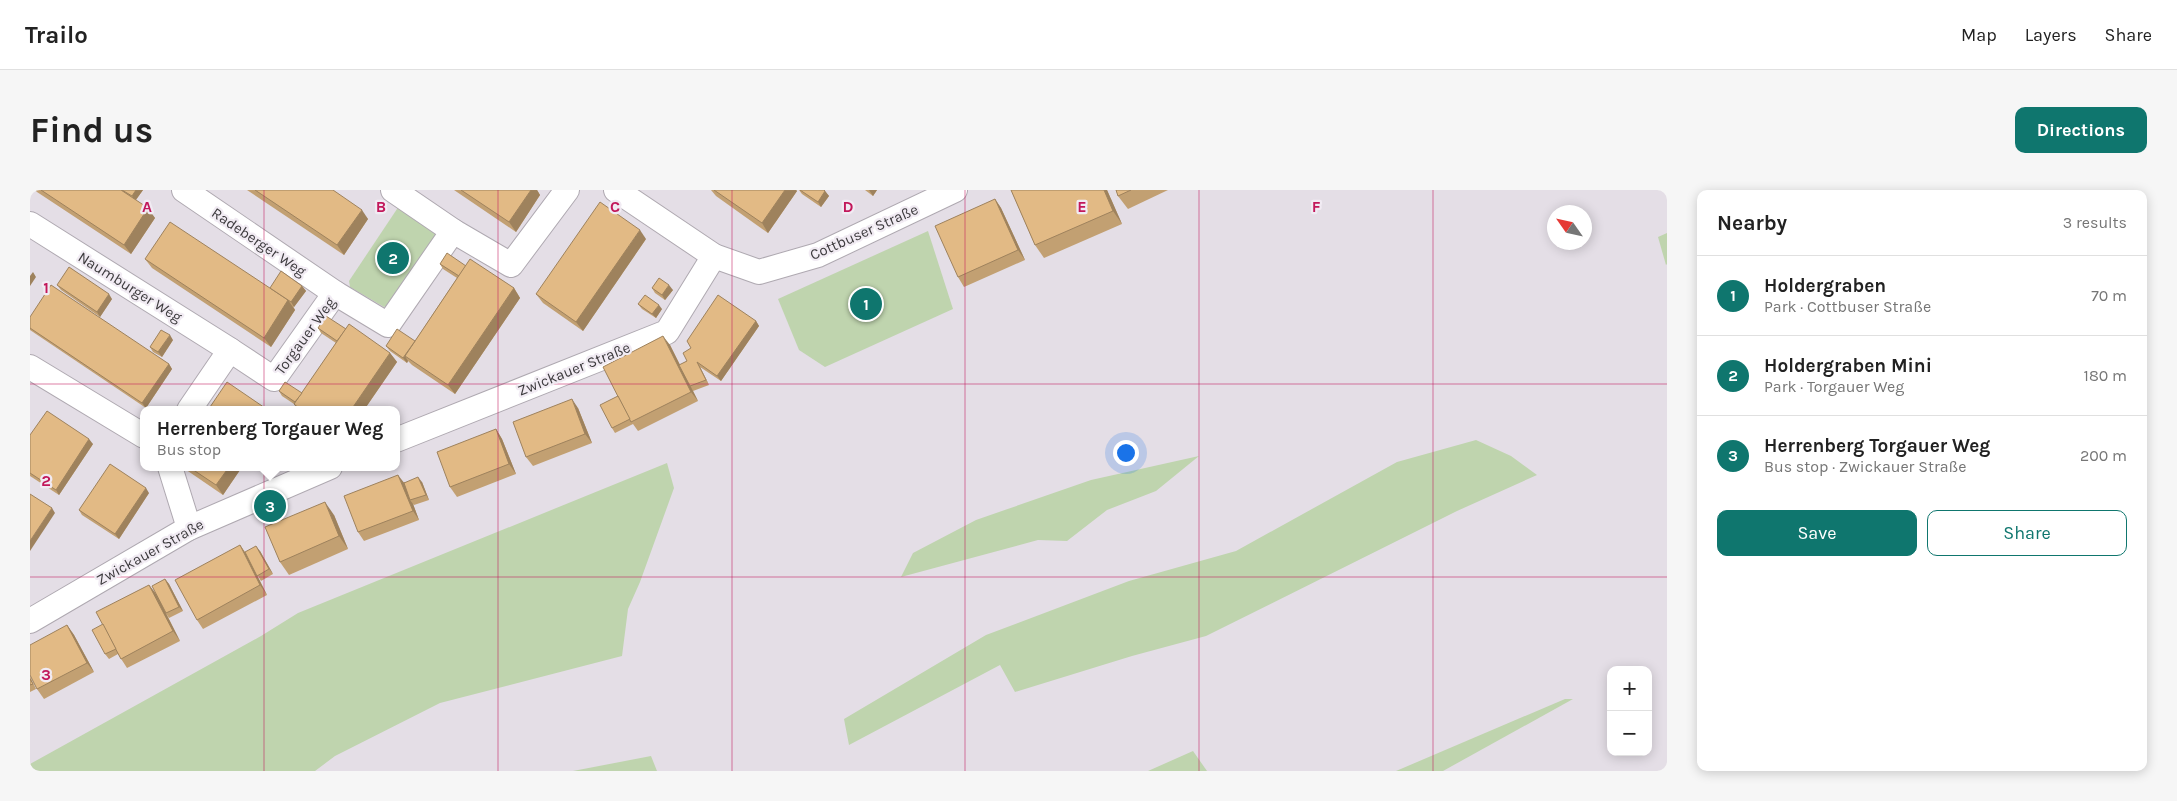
<!DOCTYPE html>
<meta charset="utf-8">
<style>
body{margin:0;font-family:Karla,sans-serif;background:#f6f6f6;color:#222}
.controls{position:absolute;right:15px;bottom:15px;display:grid;overflow:hidden;border-radius:10px;box-shadow:0 2px 12px #0003}
.controls button{width:45px;height:45px;display:grid;place-items:center;padding:0;border:0;border-bottom:1px solid #e0e0e0;background:#fff;color:#222;font:25px sans-serif}
.compass{position:absolute;left:1517px;top:15px;width:45px;height:45px;border-radius:50%;background:#fff;box-shadow:0 2px 12px #0003;rotate:304deg}
.you{position:absolute;left:1095px;top:262px;width:18px;height:18px;margin:-12px;border:4px solid #fff;border-radius:50%;background:#1a73e8;box-shadow:0 0 0 8px #1a73e833}
.badge{display:grid;place-items:center;width:32px;height:32px;border-radius:50%;background:#0f766e;color:#fff;font-size:16px;font-weight:700}
.pin{position:absolute;translate:-50% -50%;border:2px solid #fff;box-shadow:0 1px 5px #0006}
.popup{position:absolute;left:110px;top:216px;width:260px;height:65px;box-sizing:border-box;display:grid;place-content:center;border-radius:10px;background:#fff;filter:drop-shadow(0 1px 4px #0005);font-size:16px;white-space:nowrap;color:#767676}
.popup b{font-size:19px;color:#222}
.popup::after{content:'';position:absolute;left:50%;top:100%;margin-left:-10px;border:10px solid transparent;border-top-color:#fff}
.list{margin:0;padding:0;list-style:none}
h2{display:flex;justify-content:space-between;align-items:center;height:65px;margin:0;padding:0 20px;font-size:21px}
h2 small{font-size:16px;font-weight:400;color:#767676}
.list li{display:grid;grid-template-columns:32px 1fr auto;gap:15px;align-items:center;box-sizing:border-box;height:80px;padding:0 20px;border-top:1px solid #e0e0e0}
.list b{display:block;font-size:19px;white-space:nowrap}
.list p{margin:0;font-size:16px;white-space:nowrap;color:#767676}
.list em{font-size:16px;font-style:normal;color:#767676}
.actions{display:flex;gap:10px;padding:15px 20px}
.actions a{flex:1;padding:11px 0;border:1px solid #0f766e;border-radius:10px;text-align:center;font-size:18px;color:#0f766e}
.actions .main{background:#0f766e;color:#fff}
.map{position:relative;flex:none;width:1637px;height:581px;overflow:hidden;border-radius:10px}
header{display:flex;align-items:center;gap:30px;box-sizing:border-box;height:70px;padding:0 25px;background:#fff;border-bottom:1px solid #e0e0e0}
header strong{font-size:24px}
nav{display:flex;gap:28px;margin-inline-start:auto;font-size:18px}
.intro{display:flex;align-items:center;justify-content:space-between;box-sizing:border-box;height:120px;padding:0 30px}
h1{margin:0;font-size:35px}
.button{padding:12px 22px;border-radius:10px;background:#0f766e;color:#fff;font-size:18px;font-weight:700}
main{display:flex;gap:30px;padding:0 30px}
aside{flex:1;background:#fff;border-radius:10px;box-shadow:0 2px 12px #0003}
.map>svg:first-child{display:block}
.green{fill:#bfd4ae}
.lines{fill:none;stroke-linecap:round;stroke-linejoin:round}
.minor-casing{stroke:#afa9b1;stroke-width:26}
.minor{stroke:#fff;stroke-width:24}
.wall{fill:#c2a072}
.shaded-wall{fill:#9e825d}
.building{fill:#e2ba85;stroke:#9e825d}
.grid{fill:none;stroke:#c2185b;stroke-width:1;stroke-opacity:0.55}
.labels{text-anchor:middle;stroke-width:4.5;stroke-linejoin:round;paint-order:stroke}
.street-label{font-size:15px;fill:#3d3b3e;stroke:#f1ebf3}
.grid-label{font-size:16px;text-anchor:middle;font-weight:bold;fill:#c2185b;stroke:#f1ebf3;stroke-width:4.5;stroke-linejoin:round;paint-order:stroke}
</style>
<header>
<strong>Trailo</strong>
<nav><a>Map</a><a>Layers</a><a>Share</a></nav>
</header>
<div class="intro"><h1>Find us</h1><a class="button">Directions</a></div>
<main>
<div class="map">
<svg width="1637" height="581" viewBox="0 0 1637 581">
<rect width="100%" height="100%" fill="#e4dee6"/>
<g class="green">
<path d="M371,13L405,37L406,45L362,113L354,117L320,97L319,91Z"/>
<path d="M898,41L923,119L795,177L769,160L748,109Z"/>
<path d="M1637,43V74L1636,75L1628,47Z"/>
<path d="M1446,250L1481,266L1507,285L1427,321L1176,446L1102,466L985,502L970,475L819,555L814,529L956,445L1099,391L1206,361L1367,272Z"/>
<path d="M1169,266L1126,301L1077,320L1037,351L1008,350L871,387L883,363L946,330L1061,290Z"/>
<path d="M637,273L644,298L610,392L598,419L592,466L410,513L305,566L285,581H0V574L231,446L268,423Z"/>
<path d="M1535,509H1543L1413,581H1366Z"/>
<path d="M1163,561L1177,581H1118Z"/>
<path d="M621,566L627,581H543Z"/>
</g>
<g class="lines">
<defs>
<g id="minor">
<path d="M154,0L305,103"/>
<path d="M363,0L423,41"/>
<path d="M586,0L684,66L729,82L788,65L925,0"/>
<path d="M0,34L200,160"/>
<path d="M0,177L114,246"/>
<path d="M159,220L200,160L244,189L305,103L358,135L423,41L481,75L537,0"/>
<path d="M366,250L637,142L684,66"/>
<path d="M140,277L159,338"/>
<path d="M0,431L159,338L300,277"/>
</g>
</defs>
<use href="#minor" class="minor-casing"/>
<use href="#minor" class="minor"/>
</g>
<g class="wall">
<path d="M5,0H113L106,10L125,28L101,64L7,2Z"/>
<path d="M217,0H303L338,29L314,65Z"/>
<path d="M424,0H507L510,5L486,42Z"/>
<path d="M681,0H766L767,1L738,43L686,6Z"/>
<path d="M769,0H794L799,6L791,17L772,4Z"/>
<path d="M835,0H847L843,6Z"/>
<path d="M981,0H1077L1092,34L1014,68L1005,55Z"/>
<path d="M1086,0H1138L1098,19L1088,6Z"/>
<path d="M965,9L971,18L995,70L934,97L928,87Z"/>
<path d="M616,49L553,141L513,113L506,104Z"/>
<path d="M115,69L240,98L272,96L276,101L264,117L263,116L265,120L241,157L122,78Z"/>
<path d="M410,74L436,76L484,98L490,108L425,204L382,175L378,171L377,173L360,161L356,156L385,151L427,88L413,79Z"/>
<path d="M27,95L82,109L70,127L31,100Z"/>
<path d="M622,98L643,100L635,110L625,103Z"/>
<path d="M608,114L632,119L626,128L612,119Z"/>
<path d="M0,127L139,174L142,179L116,218L0,140Z"/>
<path d="M726,131L729,136L691,191L670,177L679,195L663,201L662,199L668,211L608,241L603,234L585,243L582,238L588,206L640,155L650,175Z"/>
<path d="M288,138L316,139L360,163L367,172L334,220H267L264,214L252,206L249,201L272,203L306,153L291,143Z"/>
<path d="M143,150L132,167L123,162L120,157Z"/>
<path d="M548,218L562,253L503,276L496,267Z"/>
<path d="M466,239L472,249L486,284L427,307L420,297Z"/>
<path d="M0,245L63,254L29,305L0,286Z"/>
<path d="M152,277H212L193,305Z"/>
<path d="M374,292H392L399,310L384,315L383,314L389,330L334,351L328,342Z"/>
<path d="M119,303L89,349L52,325L49,320Z"/>
<path d="M304,325L318,359L259,385L250,372Z"/>
<path d="M210,355L215,362L230,361L243,384L231,391L224,379L237,405L173,439L167,430Z"/>
<path d="M135,389L139,394L153,421L139,428L136,423L150,451L97,478L88,464L79,469L75,464L73,434L119,395L126,404Z"/>
<path d="M37,435L44,445L64,482L14,509L7,499Z"/>
<path d="M0,486L6,499L0,502Z"/>
</g>
<g class="shaded-wall">
<path d="M106,0H113L105,11L102,6Z"/>
<path d="M501,0H507L510,5L486,42L479,32Z"/>
<path d="M755,0H766L767,1L738,43L732,33Z"/>
<path d="M839,0H847L843,6Z"/>
<path d="M1074,0H1077L1092,34L1083,21Z"/>
<path d="M795,1L799,6L791,17L788,12Z"/>
<path d="M965,9L971,18L995,70L988,60Z"/>
<path d="M118,18L125,28L101,64L94,55Z"/>
<path d="M332,20L338,29L314,65L307,55Z"/>
<path d="M610,40L616,49L553,141L546,132Z"/>
<path d="M3,82L6,87L0,96V86Z"/>
<path d="M639,95L643,100L635,110L632,105Z"/>
<path d="M272,96L276,101L264,117L261,112Z"/>
<path d="M484,98L490,108L425,204L418,195Z"/>
<path d="M79,104L82,109L70,127L67,122Z"/>
<path d="M258,110L265,120L241,157L234,148Z"/>
<path d="M629,115L632,119L626,128L622,124Z"/>
<path d="M726,131L729,136L691,191L687,186Z"/>
<path d="M140,145L143,150L132,167L128,162Z"/>
<path d="M633,146L640,155L668,211L661,202Z"/>
<path d="M360,163L367,172L334,220H321Z"/>
<path d="M375,166L378,171L377,173L373,168Z"/>
<path d="M667,172L670,177L679,195L676,190Z"/>
<path d="M139,174L142,179L116,218L112,213Z"/>
<path d="M542,209L548,218L562,253L555,244Z"/>
<path d="M466,239L472,249L486,284L479,274Z"/>
<path d="M59,249L63,254L29,305L26,300Z"/>
<path d="M199,277H212L193,305L186,295Z"/>
<path d="M368,285L375,294L380,310L383,314L389,330L383,321Z"/>
<path d="M388,287L392,292L399,310L396,305Z"/>
<path d="M116,298L119,303L89,349L85,344Z"/>
<path d="M295,312L304,325L318,359L309,346Z"/>
<path d="M22,318L25,323L0,361V351Z"/>
<path d="M210,355L216,364L237,405L230,395Z"/>
<path d="M226,356L230,361L243,384L239,379Z"/>
<path d="M135,389L139,394L153,421L149,417Z"/>
<path d="M119,395L126,404L150,451L143,441Z"/>
<path d="M37,435L44,445L64,482L57,473Z"/>
</g>
<g class="building">
<path d="M11,0H91L118,18L94,55Z"/>
<path d="M92,0H106L102,6Z"/>
<path d="M225,0H303L332,20L307,55Z"/>
<path d="M431,0H501L479,32Z"/>
<path d="M684,0H755L732,33Z"/>
<path d="M770,0H794L795,1L788,12Z"/>
<path d="M981,0H1074L1083,21L1005,55Z"/>
<path d="M1086,0H1101L1088,6Z"/>
<path d="M965,9L988,60L928,87L905,36Z"/>
<path d="M570,12L610,40L546,132L506,104Z"/>
<path d="M140,32L258,110L234,148L115,69Z"/>
<path d="M417,63L436,76L429,86L410,74Z"/>
<path d="M440,69L484,98L418,195L375,166Z"/>
<path d="M39,77L79,104L67,122L27,95Z"/>
<path d="M251,81L272,96L261,112L240,98Z"/>
<path d="M629,88L639,95L632,105L622,98Z"/>
<path d="M21,95L139,174L112,213L0,138V127Z"/>
<path d="M615,105L629,115L622,124L608,114Z"/>
<path d="M688,105L726,131L687,186L667,172L676,190L660,196L649,175L657,171L653,163L661,158L657,151Z"/>
<path d="M296,126L316,139L307,151L288,138Z"/>
<path d="M319,134L360,163L321,220H271L264,214Z"/>
<path d="M367,139L385,151L373,168L356,156Z"/>
<path d="M131,140L140,145L128,162L120,157Z"/>
<path d="M633,146L661,202L601,232L573,177Z"/>
<path d="M197,192L238,220H178Z"/>
<path d="M255,192L272,203L265,212L249,201Z"/>
<path d="M588,206L600,229L582,238L570,215Z"/>
<path d="M542,209L555,244L496,267L483,232Z"/>
<path d="M17,221L59,249L26,300L0,283V245Z"/>
<path d="M466,239L479,274L420,297L407,262Z"/>
<path d="M80,274L116,298L85,344L49,320Z"/>
<path d="M159,277H199L186,295Z"/>
<path d="M368,285L383,321L328,342L314,306Z"/>
<path d="M388,287L396,305L380,310L374,293Z"/>
<path d="M0,304L22,318L0,351Z"/>
<path d="M295,312L309,346L250,372L235,337Z"/>
<path d="M210,355L230,395L167,430L145,390Z"/>
<path d="M226,356L239,379L227,386L215,362Z"/>
<path d="M135,389L149,417L136,423L122,396Z"/>
<path d="M119,395L143,441L91,469L66,422Z"/>
<path d="M73,434L86,459L75,464L62,440Z"/>
<path d="M37,435L57,473L7,499L0,485V455Z"/>
<path d="M0,489L3,494L0,495Z"/>
</g>
<path class="grid" d="M234,0V581M468,0V581M702,0V581M935,0V581M1169,0V581M1403,0V581M0,194H1637M0,387H1637"/>
<g class="labels">
<g class="street-label">
<text transform="translate(834 42) rotate(-24)" y="5">Cottbuser Straße</text>
<text transform="translate(229 52) rotate(34)" y="5">Radeberger Weg</text>
<text transform="translate(100 97) rotate(32)" y="5">Naumburger Weg</text>
<text transform="translate(275 146) rotate(-54)" y="5">Torgauer Weg</text>
<text transform="translate(544 179) rotate(-22)" y="5">Zwickauer Straße</text>
<text transform="translate(120 362) rotate(-29)" y="5">Zwickauer Straße</text>
</g>
</g>
<g class="grid-label">
<text x="117" y="22">A</text>
<text x="351" y="22">B</text>
<text x="585" y="22">C</text>
<text x="818" y="22">D</text>
<text x="1052" y="22">E</text>
<text x="1286" y="22">F</text>
<text x="16" y="103">1</text>
<text x="16" y="296">2</text>
<text x="16" y="490">3</text>
</g>
</svg>
<div class="controls">
<button>+</button>
<button>−</button>
</div>
<svg class="compass" viewBox="-18 -18 36 36"><path d="M0-13l5 13h-10z" fill="#e53935"/><path d="M0 13l5-13h-10z" fill="#767676"/></svg>
<div class="you"></div>
<div class="pin badge" style="left:836px;top:114px">1</div>
<div class="pin badge" style="left:363px;top:68px">2</div>
<div class="pin badge" style="left:240px;top:316px">3</div>
<div class="popup"><b>Herrenberg Torgauer Weg</b>Bus stop</div>
</div>
<aside>
<h2>Nearby<small>3 results</small></h2>
<ul class="list">
<li><span class="badge">1</span><div><b>Holdergraben</b><p>Park · Cottbuser Straße</p></div><em>70 m</em></li>
<li><span class="badge">2</span><div><b>Holdergraben Mini</b><p>Park · Torgauer Weg</p></div><em>180 m</em></li>
<li><span class="badge">3</span><div><b>Herrenberg Torgauer Weg</b><p>Bus stop · Zwickauer Straße</p></div><em>200 m</em></li>
</ul>
<div class="actions"><a class="main">Save</a><a>Share</a></div>
</aside>
</main>
